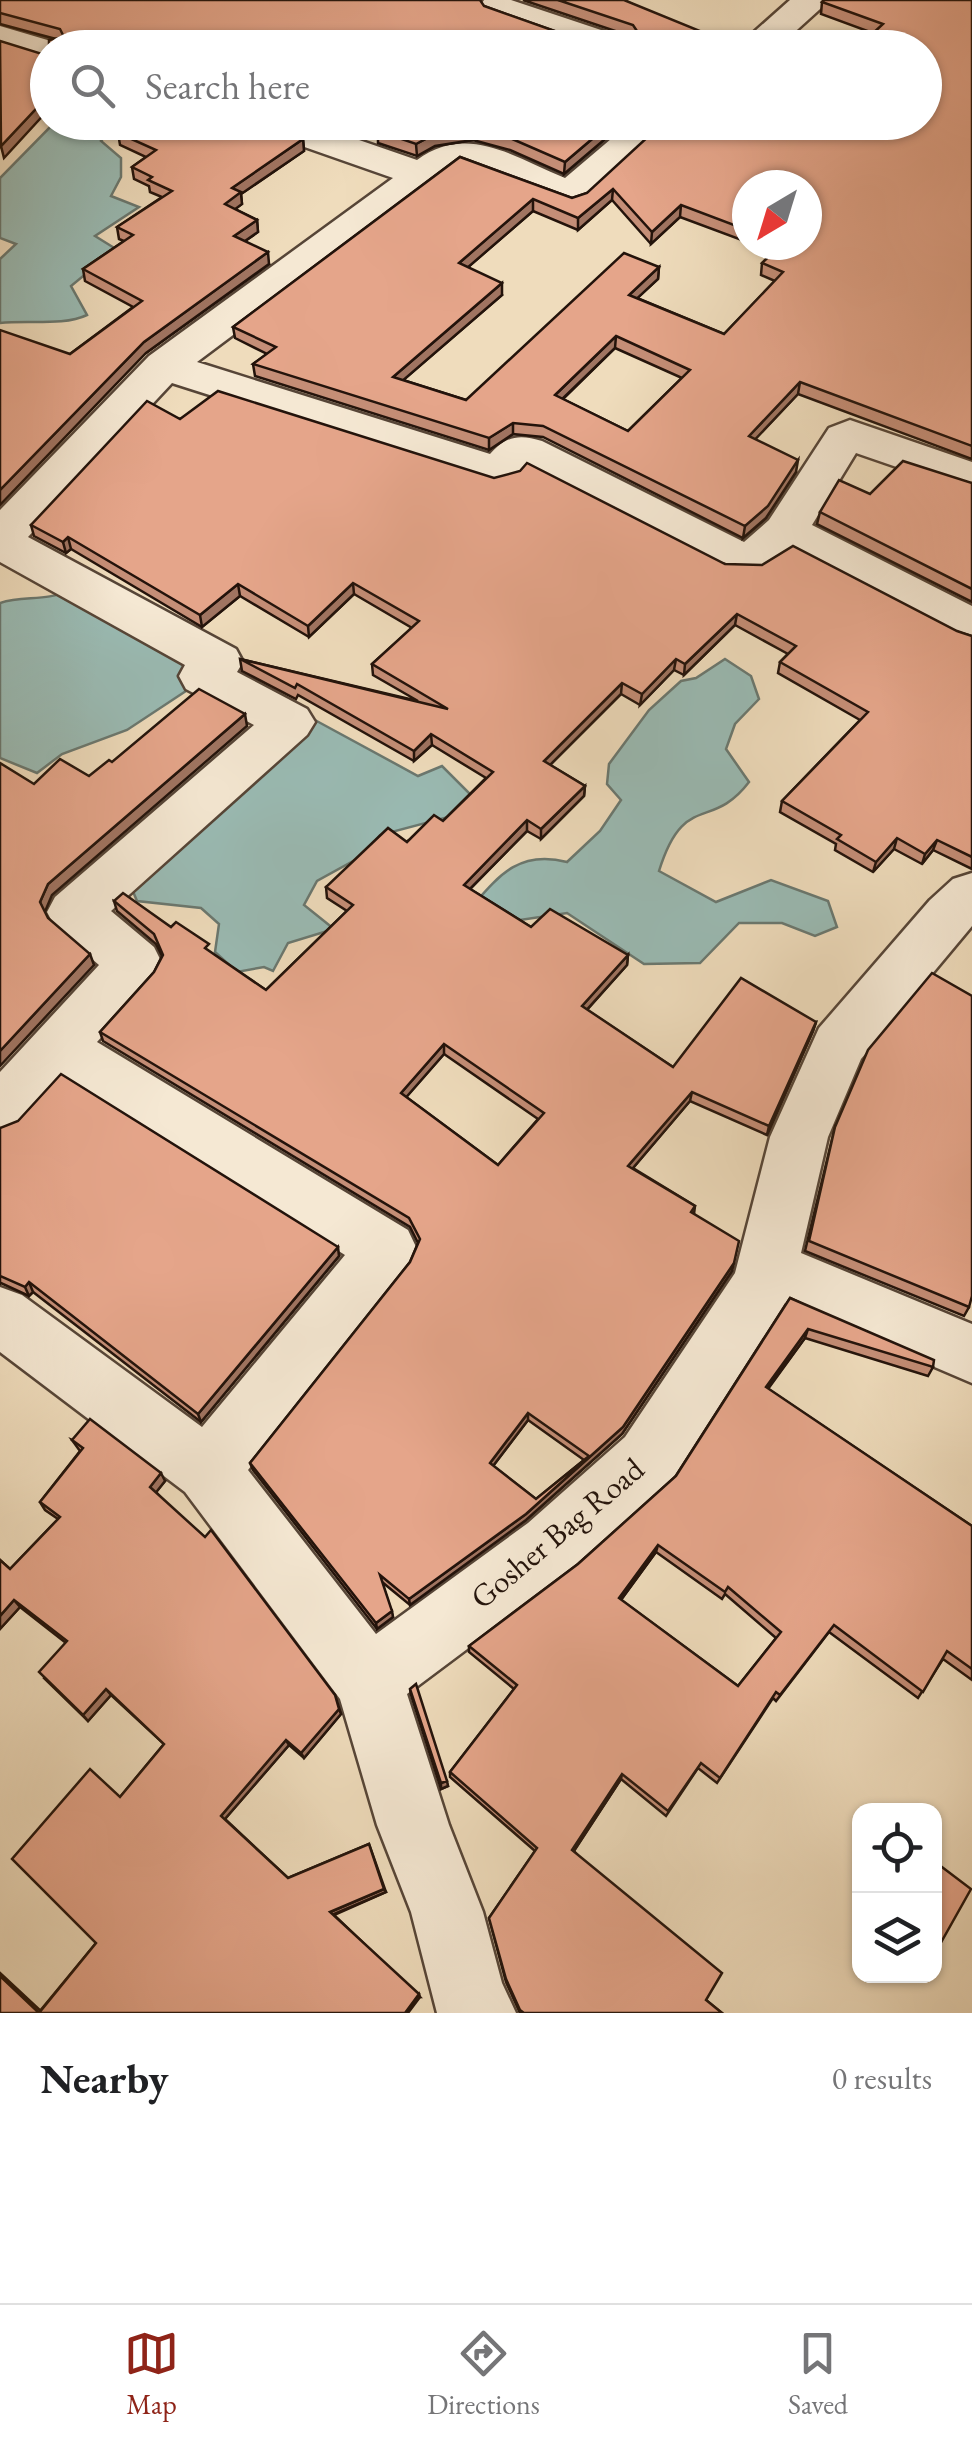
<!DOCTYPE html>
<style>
body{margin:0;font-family:"EB Garamond",serif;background:#f6f6f6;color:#202124}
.controls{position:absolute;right:30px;bottom:30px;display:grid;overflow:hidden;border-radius:20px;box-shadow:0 2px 8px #0004}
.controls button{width:90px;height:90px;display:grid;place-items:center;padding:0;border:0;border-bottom:2px solid #e0e0e0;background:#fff;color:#202124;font:50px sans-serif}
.compass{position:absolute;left:732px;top:170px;width:90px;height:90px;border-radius:50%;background:#fff;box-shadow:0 2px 8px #0004;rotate:218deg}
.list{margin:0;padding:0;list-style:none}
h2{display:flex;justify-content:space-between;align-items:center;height:130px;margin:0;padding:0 40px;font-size:42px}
h2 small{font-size:32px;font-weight:400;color:#757577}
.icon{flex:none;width:55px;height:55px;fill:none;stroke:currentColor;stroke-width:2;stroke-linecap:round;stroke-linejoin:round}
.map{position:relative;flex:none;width:972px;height:2013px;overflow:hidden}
.search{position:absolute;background:#fff;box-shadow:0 2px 8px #0004;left:30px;right:30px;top:30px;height:110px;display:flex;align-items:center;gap:25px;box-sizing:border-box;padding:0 35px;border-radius:55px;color:#757577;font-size:38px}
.sheet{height:290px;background:#fff}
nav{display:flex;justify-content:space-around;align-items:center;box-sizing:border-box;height:140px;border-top:2px solid #e0e0e0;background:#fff;font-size:28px;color:#757577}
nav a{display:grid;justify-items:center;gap:5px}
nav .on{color:#8f2418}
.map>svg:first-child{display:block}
.water{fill:#9abbb4;stroke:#6a7870;stroke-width:2.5}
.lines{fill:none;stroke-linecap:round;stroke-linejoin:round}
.minor-casing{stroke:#564537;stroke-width:5}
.minor{fill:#f5e8d3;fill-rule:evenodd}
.wall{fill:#c58e77;stroke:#23130b;stroke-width:2.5;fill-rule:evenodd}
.shaded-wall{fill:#a07461;stroke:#23130b;stroke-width:2.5}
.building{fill:#e5a58a;stroke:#23130b;stroke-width:2.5;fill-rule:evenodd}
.labels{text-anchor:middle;stroke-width:8;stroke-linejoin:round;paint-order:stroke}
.street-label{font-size:32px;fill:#23130b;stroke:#f5e8d3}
</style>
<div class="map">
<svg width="972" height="2013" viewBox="0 0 972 2013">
<rect width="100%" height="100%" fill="#efdcbc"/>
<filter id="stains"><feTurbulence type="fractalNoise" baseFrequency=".002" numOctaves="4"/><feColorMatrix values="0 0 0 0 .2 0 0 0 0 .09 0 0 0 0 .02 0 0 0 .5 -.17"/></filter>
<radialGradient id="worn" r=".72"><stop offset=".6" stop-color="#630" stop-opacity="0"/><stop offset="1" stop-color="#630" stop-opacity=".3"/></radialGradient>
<g class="water">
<path d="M54,123H117L101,141L121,158V177L111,196L139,207L95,236L124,254L94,267L71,286L87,315C64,326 28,320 0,323V259L16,244L0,238V178Z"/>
<path d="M68,590L199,664L195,685L127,730L62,754L37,773L0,758V603C23,595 47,602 68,590Z"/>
<path d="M725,659L751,676L759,699L735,724L726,749L749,782C711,832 684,791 659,871L716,902L771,880L828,901L837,927L815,936L782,923H739L700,963L644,964L567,913L492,924L467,912C497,878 517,849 567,862L600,831L621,800L607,784L609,764L649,710L681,681L696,678Z"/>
<path d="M313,719L418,776L442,766L473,797L456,815L380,835L364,855L317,881L304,905L334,929L288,943L273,971L264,967L237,972L215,952L219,924L201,908L137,901L127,877Z"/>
</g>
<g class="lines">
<defs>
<g id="minor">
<path d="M484,0H511L631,40L636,48H581L485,14L479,7Z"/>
<path d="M790,0H830L777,48H736Z"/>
<path d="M0,26L61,44L63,48H48V63L0,49Z"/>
<path d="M251,122H307L417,160C468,123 513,157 565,178L631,122H672L584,202L570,206L460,165L197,362L490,454C506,436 519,434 542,441L744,542L769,520L829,428L850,420L972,462V493L856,453L812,525L972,606V644L955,639L790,553C769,573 752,580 724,572L526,470L519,479L495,486L172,383L28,537L236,649L243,662L237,672L307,709L315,722L307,735L111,911L154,947L162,963L154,979L97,1042L408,1230L417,1249L408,1268L248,1470L376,1634L528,1523L625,1437L735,1273L770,1137L819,1028L930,900L953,879L972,873V926L861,1059L828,1137L801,1253L972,1324V1383L785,1303L671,1481L574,1569L407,1694L449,1825L483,1912L502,1983L516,2013H437L411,1912L377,1825L340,1699L185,1492L0,1352V1287L22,1295L202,1427L345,1255L64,1080L20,1129L0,1136V1072L99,965L55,927L47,912L55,897L254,725L186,689L179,676L185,665L0,562V510L149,356L393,178L256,130Z"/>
</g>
</defs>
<use href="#minor" class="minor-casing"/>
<use href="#minor" class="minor"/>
</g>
<g class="wall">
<path d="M0,0L484,6L580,40L633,37L523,0H624L722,48L56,39L0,24Z"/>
<path d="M972,0V459L798,394L755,439L796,472L766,518L743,538L543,437L513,434L489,450L255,376L253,364L267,354L235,338L233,327L460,157L572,198L587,193L924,122L873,33L821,14L822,2ZM747,185L807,245H755L774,252L762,263L761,275L775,281L724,334L637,298L658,279L659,267L466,400L403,380L502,295L468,267L533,211L578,230L612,200L651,244L680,217L747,242ZM615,348L682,378L628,431L563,399Z"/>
<path d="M625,122L564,174L510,150L473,140L435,146L417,156L378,143V131Z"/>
<path d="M118,133L303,139L304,151L241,194L242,204L235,209L257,220L258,232L245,241L269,264L146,353L70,354L133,307L85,281L83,269L124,241L119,239L117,227L162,197L150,192L149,186L134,179L132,167L146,157L120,145Z"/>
<path d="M180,419L725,564L972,636V869L933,850L922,864L894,849L873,872L835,850L836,844L780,812L782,801L860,720L778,673L780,662L788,654L735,625L684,675L674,670L640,705L621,694L550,765L585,786L584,796L541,839L527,831L470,889L531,927L628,955L627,965L587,1010L673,1067L816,1022L813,1031L767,1135L690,1101L633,1168L695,1206L694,1214L732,1271L622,1434L526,1520L410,1605L382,1582L393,1617L377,1629L253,1470L250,1463L410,1262L418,1243L410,1227L103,1041L100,1032L154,972L162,956L156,944L117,911L114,901L171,927L266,990L347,911L327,898L326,887L443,821L486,778L432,745L414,761L298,695L296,699L242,671L240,659L418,701L373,675L372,664L412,628L354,594L309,637L240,596L202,627L71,549L66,553L34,536L31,525ZM444,1054L538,1119L498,1165L406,1097ZM528,1420L584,1460L536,1499L493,1466Z"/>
<path d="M972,483V602L817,524L820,512L870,494Z"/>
<path d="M835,1127L969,1307L964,1316L805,1251Z"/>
<path d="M0,1128L339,1256L201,1422L33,1292L29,1296L1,1283L0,1284Z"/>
<path d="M790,1298L933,1367L928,1376L805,1338L768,1389L972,1526V1680L943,1659L918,1698L829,1632L776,1701L773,1698L717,1783L698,1768L666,1816L621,1779L574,1851L706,2000L722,2013H520L506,1982L489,1918L535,1851L450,1777V1772L514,1689L469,1652V1646L578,1564L676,1476ZM656,1552L722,1599L725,1594L776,1638L738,1686L621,1600Z"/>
<path d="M72,1440L165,1481L156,1492L335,1695L341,1714L304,1758L289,1745L225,1819L288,1878L369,1844L386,1892L334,1915L420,1997L40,2011L96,1943L120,1797L164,1744L111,1695L88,1721L44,1678L66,1643L20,1607L0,1629V1560L10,1569L58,1519L45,1510L40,1502L80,1451Z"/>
<path d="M410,1689L448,1786L441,1789L411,1695Z"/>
</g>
<g class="shaded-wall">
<path d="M48,96V110L4,158L1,146Z"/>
<path d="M612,122H625L564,174L565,162Z"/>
<path d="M473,128V140L435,146L417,156L416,144L435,134Z"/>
<path d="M303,139L304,151L241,194L242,204L226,216L225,204L232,188Z"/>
<path d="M613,189L612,200L578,230V218Z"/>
<path d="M533,199V211L459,275V263Z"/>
<path d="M681,205L680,217L651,244L652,232Z"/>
<path d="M257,220L258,232L235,248L234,236Z"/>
<path d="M268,252L269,264L146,353L0,505V490L144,342Z"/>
<path d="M659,267L658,279L628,307L629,295Z"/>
<path d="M502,283V295L393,389V377Z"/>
<path d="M616,336L615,348L555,406V395Z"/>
<path d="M800,382L798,394L747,448L749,436Z"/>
<path d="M513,423V434L489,450V438Z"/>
<path d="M798,460L796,472L766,518L743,538L745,526Z"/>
<path d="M68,537L71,549L66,553L63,542Z"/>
<path d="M353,583L354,594L309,637L308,626Z"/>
<path d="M238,584L240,596L202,627L200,615Z"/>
<path d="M737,614L735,625L684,675L685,664Z"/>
<path d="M676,659L674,670L640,705L642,694Z"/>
<path d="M622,683L621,694L543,772L544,761Z"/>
<path d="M245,714L247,726L52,895L44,914L40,902L48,884Z"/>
<path d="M431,734L432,745L414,761V751Z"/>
<path d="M585,786L584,796L541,839V829Z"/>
<path d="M527,820V831L464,895V885Z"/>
<path d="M897,838L894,849L873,872L876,862Z"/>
<path d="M937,840L933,850L922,864L925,854Z"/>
<path d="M90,954L94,965L0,1066V1051Z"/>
<path d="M628,955L627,965L581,1016L582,1006Z"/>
<path d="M816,1022L813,1031L767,1135L769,1126Z"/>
<path d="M444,1044V1054L402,1102L401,1093Z"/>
<path d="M692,1092L690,1101L627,1175L628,1166Z"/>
<path d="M338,1247L339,1256L201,1422L198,1414Z"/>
<path d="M734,1263L732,1271L622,1434L526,1520L410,1605L409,1599L526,1514L623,1427Z"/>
<path d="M29,1282L33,1292L29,1296L25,1287Z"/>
<path d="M808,1329L805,1338L762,1396L766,1387Z"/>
<path d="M528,1413V1420L490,1470V1463Z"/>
<path d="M161,1473L165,1481L154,1495L150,1487Z"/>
<path d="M658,1545L656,1552L617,1605L619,1598Z"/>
<path d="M14,1600L20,1607L0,1629V1616Z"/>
<path d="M392,1611L393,1617L377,1629L376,1623Z"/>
<path d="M106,1689L111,1695L88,1721L83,1715Z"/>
<path d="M339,1709L341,1714L304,1758L301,1753Z"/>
<path d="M286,1740L289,1745L224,1820L221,1816Z"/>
<path d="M622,1774L621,1779L571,1855L572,1850Z"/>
<path d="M447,1781L448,1786L441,1789V1783Z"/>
<path d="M384,1889L386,1892L332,1915L330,1912Z"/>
<path d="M0,1973L43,2013H39L0,1976Z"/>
<path d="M419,1994L420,1997L408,2013H405Z"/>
</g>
<g class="building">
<path d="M0,0H480L484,6L580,40L641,37L633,25L558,0H624L722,40L712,48H49V40L64,37L60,29L0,13Z"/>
<path d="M824,0H972V446L800,382L749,436L798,460L768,506L745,526L543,426L513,423L489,438L253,364L276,347L233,327L460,157L572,198L587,193L664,122H924V48H857L883,24L822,2ZM747,185H807V245H781L762,263L783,272L724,334L629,295L659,267L624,253L466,400L393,377L502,283L459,263L533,199L578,218L613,189L652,232L681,205L747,230ZM616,336L690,370L628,431L555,395Z"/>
<path d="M0,41L45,55L48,53V96L1,146Z"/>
<path d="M134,122H255L303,139L232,188L241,192L225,204L257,220L234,236L268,252L144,342L0,490V330L70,354L142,301L83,269L133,235L117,227L172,191L148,180L152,177L132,167L156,150L118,133Z"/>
<path d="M388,122H612L565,162L510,138L473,128L435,134L416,144L378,131Z"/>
<path d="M218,391L494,478L520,471L527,463L725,564L762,565L793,546L957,631L972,636V857L937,840L925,854L897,838L876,862L837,839L841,835L782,801L868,712L780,662L796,646L737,614L685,664L676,659L642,694L622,683L544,761L585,786L541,829L527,820L464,885L531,927L550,909L628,955L582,1006L673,1067L741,978L816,1022L769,1126L692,1092L628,1166L695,1206L691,1212L739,1241L734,1263L623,1427L526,1514L409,1599L380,1575L392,1611L376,1623L250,1463L410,1262L420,1239L409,1218L100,1032L154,972L163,955L154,934L114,901L123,893L171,927L176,922L209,944L205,948L266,990L353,905L326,887L388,828L407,842L434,815L443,821L493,772L431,734L414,751L297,684L295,688L240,659L448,709L372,664L419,621L353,583L308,626L238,584L200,615L68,537L63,542L31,525L147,401L180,419ZM444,1044L544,1113L498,1165L401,1093ZM528,1413L589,1456L536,1499L490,1463Z"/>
<path d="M903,461L972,483V589L820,512L839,480L870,494Z"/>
<path d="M199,689L245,714L48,884L40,902L48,918L90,954L0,1051V763L34,784L60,759L89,776L109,760L112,762Z"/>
<path d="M932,973L972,996V1296L969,1307L809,1241L835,1127L868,1050Z"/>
<path d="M61,1074L338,1247L198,1414L29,1282L25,1287L0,1276V1128L18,1121Z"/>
<path d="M790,1298L934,1360L933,1367L808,1329L766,1387L972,1526V1669L947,1651L923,1692L834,1625L780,1695L776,1692L720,1778L701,1763L668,1811L622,1774L572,1850L722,1973L706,2000L722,2013H524L520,2010L506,1979L489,1918L537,1848L450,1772L517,1685L469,1646L578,1564L676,1476ZM658,1545L725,1592L728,1587L781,1632L738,1686L619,1598Z"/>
<path d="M90,1419L161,1473L150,1487L205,1537L211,1530L335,1695L339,1709L301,1753L286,1740L221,1816L288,1878L369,1844L384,1889L330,1912L419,1994L405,2013H0V1976L39,2013L96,1943L12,1859L90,1769L120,1797L164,1744L106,1689L83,1715L39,1672L67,1641L14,1600L0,1616V1560L10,1569L60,1517L40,1502L83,1448L72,1440Z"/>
<path d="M416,1684L447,1781L441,1783L410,1689Z"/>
<path d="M934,1861L971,1889L939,1946L934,1943Z"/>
</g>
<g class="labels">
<g class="street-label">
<text transform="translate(557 1533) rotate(-40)" y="11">Gosher Bag Road</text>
</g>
</g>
<rect width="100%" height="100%" filter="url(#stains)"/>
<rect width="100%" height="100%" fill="url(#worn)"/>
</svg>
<div class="controls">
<button><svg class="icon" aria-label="locate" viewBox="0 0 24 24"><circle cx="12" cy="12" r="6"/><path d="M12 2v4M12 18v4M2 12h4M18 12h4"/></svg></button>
<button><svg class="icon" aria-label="layers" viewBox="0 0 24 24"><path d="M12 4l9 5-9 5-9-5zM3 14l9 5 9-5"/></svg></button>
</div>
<svg class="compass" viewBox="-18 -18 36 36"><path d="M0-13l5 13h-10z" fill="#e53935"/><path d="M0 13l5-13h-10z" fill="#757577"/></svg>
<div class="search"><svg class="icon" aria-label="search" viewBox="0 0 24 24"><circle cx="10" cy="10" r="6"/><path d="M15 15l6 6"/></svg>Search here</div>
</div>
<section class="sheet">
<h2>Nearby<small>0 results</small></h2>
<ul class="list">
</ul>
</section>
<nav>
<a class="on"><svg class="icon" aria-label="map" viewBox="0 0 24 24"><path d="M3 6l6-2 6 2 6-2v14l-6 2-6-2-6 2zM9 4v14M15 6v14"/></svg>Map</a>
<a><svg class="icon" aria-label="directions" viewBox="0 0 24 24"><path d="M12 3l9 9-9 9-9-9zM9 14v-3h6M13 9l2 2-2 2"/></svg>Directions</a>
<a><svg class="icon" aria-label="saved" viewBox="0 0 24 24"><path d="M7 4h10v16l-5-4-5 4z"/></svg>Saved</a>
</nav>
